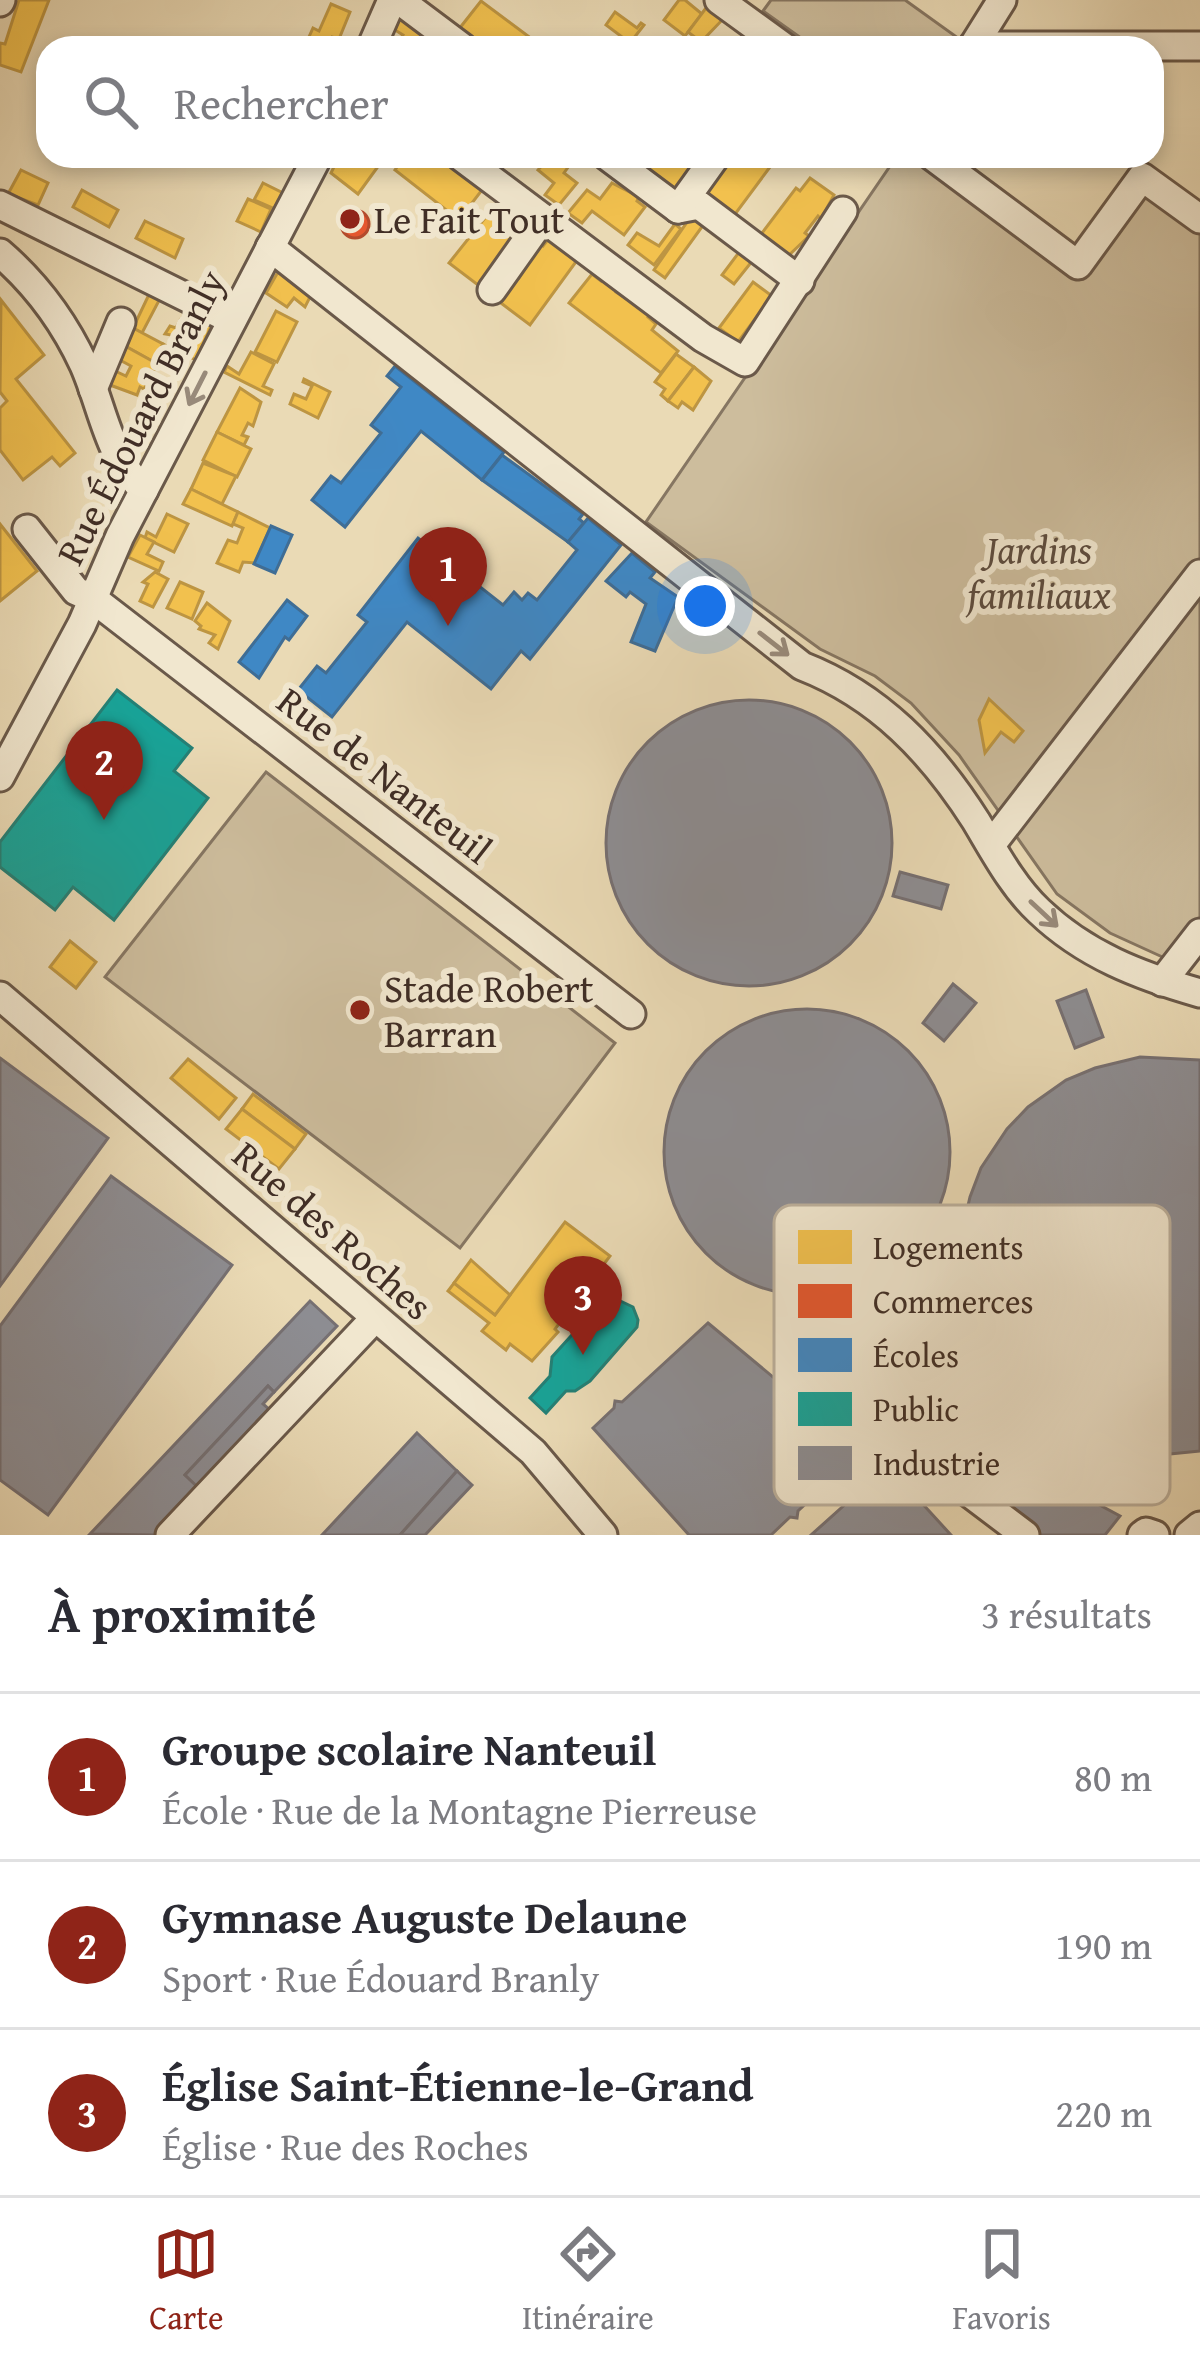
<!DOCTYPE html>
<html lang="fr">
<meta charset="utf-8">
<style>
body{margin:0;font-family:"Gentium Book Plus",serif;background:#f7f7f7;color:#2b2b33}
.you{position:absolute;left:705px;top:606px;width:42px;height:42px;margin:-30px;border:9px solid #fff;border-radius:50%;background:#1a73e8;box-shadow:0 0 0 18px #1a73e833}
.badge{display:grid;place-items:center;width:78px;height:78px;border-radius:50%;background:#8f2418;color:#fff;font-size:39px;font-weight:700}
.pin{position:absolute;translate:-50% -99px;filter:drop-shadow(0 3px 6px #0008)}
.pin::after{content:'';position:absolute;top:63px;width:42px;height:36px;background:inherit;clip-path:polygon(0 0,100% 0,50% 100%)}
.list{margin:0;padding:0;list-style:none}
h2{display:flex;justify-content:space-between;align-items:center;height:156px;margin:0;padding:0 48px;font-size:51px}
h2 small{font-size:39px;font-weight:400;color:#7c7c81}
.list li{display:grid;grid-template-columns:78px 1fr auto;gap:36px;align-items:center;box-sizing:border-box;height:168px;padding:0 48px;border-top:3px solid #e1e1e2}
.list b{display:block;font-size:45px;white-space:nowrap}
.list p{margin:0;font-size:39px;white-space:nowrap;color:#7c7c81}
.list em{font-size:39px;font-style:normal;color:#7c7c81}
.icon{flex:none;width:66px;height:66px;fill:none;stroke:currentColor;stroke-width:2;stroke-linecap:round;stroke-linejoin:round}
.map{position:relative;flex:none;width:1200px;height:1535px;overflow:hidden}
.search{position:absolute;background:#fff;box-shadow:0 6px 18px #0003;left:36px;right:36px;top:36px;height:132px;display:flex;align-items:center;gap:30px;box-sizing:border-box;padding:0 42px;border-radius:36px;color:#7c7c81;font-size:45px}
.sheet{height:660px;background:#fff}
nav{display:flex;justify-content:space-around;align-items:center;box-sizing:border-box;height:168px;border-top:3px solid #e1e1e2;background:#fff;font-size:33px;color:#7c7c81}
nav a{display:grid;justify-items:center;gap:6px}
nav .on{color:#8f2418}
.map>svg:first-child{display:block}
.green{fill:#cdbd9d;stroke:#867662;stroke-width:3}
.homes{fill:#f2c14e;stroke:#bd9542;stroke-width:3}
.shops{fill:#e4572e;stroke:#b34b2c;stroke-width:3}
.schools{fill:#3f88c5;stroke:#3f6d95;stroke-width:3}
.public{fill:#17a398;stroke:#238076;stroke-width:3}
.industry{fill:#8d8d92;stroke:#767072;stroke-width:3}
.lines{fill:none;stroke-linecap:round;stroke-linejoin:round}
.minor-casing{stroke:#6a594a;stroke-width:33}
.minor{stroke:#f1e7cf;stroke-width:27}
.oneway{stroke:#988a7a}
.poi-dot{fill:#8f2418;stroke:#f1e7cf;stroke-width:4.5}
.labels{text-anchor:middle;stroke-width:12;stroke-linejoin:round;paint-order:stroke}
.poi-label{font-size:39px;fill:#402e26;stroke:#f1e7cf;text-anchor:start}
.street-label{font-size:39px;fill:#402e26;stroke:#f1e7cf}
.park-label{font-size:39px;font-style:italic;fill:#5c4b3e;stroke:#f1e7cf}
.key{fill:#f1e7cf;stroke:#bcb09c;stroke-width:3}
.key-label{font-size:33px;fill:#402e26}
</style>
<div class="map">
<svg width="1200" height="1535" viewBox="0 0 1200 1535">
<rect width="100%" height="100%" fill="#eadab5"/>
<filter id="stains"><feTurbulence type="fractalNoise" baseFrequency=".00167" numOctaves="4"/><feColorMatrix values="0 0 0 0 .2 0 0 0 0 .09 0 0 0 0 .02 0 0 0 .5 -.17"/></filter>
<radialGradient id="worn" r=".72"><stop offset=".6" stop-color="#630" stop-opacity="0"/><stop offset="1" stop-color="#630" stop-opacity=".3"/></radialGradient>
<g class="green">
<path d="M771,0H905L958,38L951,48H815L763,11Z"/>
<path d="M897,156H913L1078,275L1141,186L1200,230V920L1169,960L1110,933L1057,894L959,755L911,703L875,676L820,649L646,522Z"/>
<path d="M266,772L615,1043L460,1248L105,977Z"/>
</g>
<g class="homes">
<path d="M19,0H49L21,72L0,65V43L5,44Z"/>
<path d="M679,0H685L702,14L685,36L664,20Z"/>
<path d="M481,1L544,48H477L459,29Z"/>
<path d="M331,4L350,12L339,39L332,37L327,48H304L313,28L319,31Z"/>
<path d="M709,4L725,17L701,42L688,32Z"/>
<path d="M615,12L637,28L641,23L644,25L630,43L606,25Z"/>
<path d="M400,18L440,48H420L401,38L403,35L395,30Z"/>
<path d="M339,156H380L382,161L358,194L331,173Z"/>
<path d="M405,156H443L441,159L458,172L461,168L476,180L474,183L482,190L459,220L395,170Z"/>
<path d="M550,156H576L564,173L577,183L559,205L545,195L554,183L538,170Z"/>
<path d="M626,156H674L691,168L673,191Z"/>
<path d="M726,156H767L763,162L770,167L733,217L703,194Z"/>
<path d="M21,170L48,183L38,205L8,194Z"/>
<path d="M810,178L834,195L821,219L818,216L805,233L809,236L787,257L759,237L796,188L800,191Z"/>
<path d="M263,183L285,194L277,210L254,200Z"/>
<path d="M612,183L639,197L637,201L645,207L624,235L592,211L582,223L568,213L587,190L600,199Z"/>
<path d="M82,190L118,210L109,227L73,207Z"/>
<path d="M248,199L271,209L261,232L237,221Z"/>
<path d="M500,199L528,220L488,279L485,277L478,285L449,263Z"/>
<path d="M692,215L704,224L665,278L654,270Z"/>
<path d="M145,221L183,239L175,258L136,238Z"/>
<path d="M675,224L681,229L654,265L628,245L637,233L659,246Z"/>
<path d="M550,237L578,259L530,325L501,303L516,276L519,278L540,244L543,246Z"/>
<path d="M740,251L753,260L734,284L722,275Z"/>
<path d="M278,272L310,297L305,307L294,298L287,307L266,293Z"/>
<path d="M592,274L601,281L603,277L618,289L616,292L650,314L648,317L656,324L652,330L678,351L661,373L569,303Z"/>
<path d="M753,282L772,296L738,342L719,328Z"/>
<path d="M153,286L164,291L142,333L133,328Z"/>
<path d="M1,300L44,355L16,379L75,453L60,466L52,457L23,480L0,450V408L7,401L0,392Z"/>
<path d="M191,305L213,322L196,360L171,348L177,336L165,334L170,326L176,328L180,320L183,322Z"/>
<path d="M276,311L297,322L277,362L255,352Z"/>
<path d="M133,328L163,344L154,362L125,346Z"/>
<path d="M163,344L167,346L144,389L140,387L137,395L110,385L115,371L126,376L131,366L120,360L125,346L154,362Z"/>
<path d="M251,352L274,364L263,386L272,390L270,395L224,372L227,366L239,374Z"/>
<path d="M676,354L694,367L668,401L661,395L665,389L655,382Z"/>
<path d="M694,367L711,381L693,410L682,402L678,408L668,401Z"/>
<path d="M304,379L330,392L318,418L290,404L294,394L306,399L312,386L303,382Z"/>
<path d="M240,388L261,402L253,426L248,423L242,435L248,437L244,445L217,432Z"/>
<path d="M217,432L251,449L237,477L203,460Z"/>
<path d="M203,463L236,476L222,504L191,489Z"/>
<path d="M191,489L238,512L232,526L183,504Z"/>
<path d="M238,512L270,528L255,563L243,562L239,572L217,563L228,540L237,543L243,528L233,524Z"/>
<path d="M167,514L188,524L174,552L145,538L147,532L156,537Z"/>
<path d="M0,524L37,571L0,601Z"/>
<path d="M140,535L154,542L147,554L163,562L159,571L128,557Z"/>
<path d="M155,572L168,579L153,607L140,601L148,584L143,582Z"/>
<path d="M180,582L203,592L192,619L167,608Z"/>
<path d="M207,603L230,621L218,649L209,643L215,635L199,629L201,626L195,621Z"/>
<path d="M989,699L1023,731L1014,742L1001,732L985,753L979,720Z"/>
<path d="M70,941L96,962L76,988L50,967Z"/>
<path d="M188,1059L236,1098L219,1119L171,1078Z"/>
<path d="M253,1094L306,1134L295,1149L242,1109Z"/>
<path d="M242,1109L295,1149L279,1169L226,1129Z"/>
<path d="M565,1222L610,1256L555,1329L558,1332L532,1361L510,1344L506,1350L482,1331L489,1323L448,1291L454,1283L495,1315Z"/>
<path d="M471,1260L510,1295L495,1315L454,1283Z"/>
</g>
<circle class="shops" cx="355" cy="224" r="14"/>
<g class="schools">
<path d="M395,366L504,452L482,480L421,431L345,527L312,500L331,476L341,483L381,433L371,425L401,387L387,376Z"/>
<path d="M502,455L583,514L579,519L584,523L568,542L482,480Z"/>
<path d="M588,518L621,545L530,659L521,651L491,689L407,622L332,717L298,690L317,666L326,673L367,622L358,615L418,538L503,605L514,592L522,600L528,593L537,600L577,550L568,542Z"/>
<path d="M271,526L292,535L275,573L254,564Z"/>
<path d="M632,553L655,572L650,578L678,597L655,651L631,642L646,604L630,592L626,597L606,581Z"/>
<path d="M287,600L307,616L289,640L285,637L259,678L239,662Z"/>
</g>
<g class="public">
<path d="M117,690L192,748L174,771L208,798L114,920L73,887L55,910L0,867V842Z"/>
<path d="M612,1297L633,1307L638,1320L637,1327L590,1381L575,1391H566L546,1413L530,1398L550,1376L552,1357L600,1304Z"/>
</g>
<g class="industry">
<circle cx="749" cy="843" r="143"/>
<path d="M900,872L948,885L941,909L893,896Z"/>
<path d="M953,984L976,1003L944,1041L923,1023Z"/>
<path d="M1086,990L1103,1037L1075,1048L1057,1001Z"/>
<circle cx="807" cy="1152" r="143"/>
<path d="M1140,1057L1200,1060V1451L1160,1455L1114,1449L1084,1440L1044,1417L1020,1397L991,1361L971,1319L962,1273L963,1227L970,1197L981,1168L1007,1129L1028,1107L1066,1080L1095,1068Z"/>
<path d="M0,1058L108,1138L0,1286Z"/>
<path d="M111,1176L232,1265L48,1515L0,1480V1326Z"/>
<path d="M310,1301L337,1326L274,1392L268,1386L185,1475L200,1489L157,1535L90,1534Z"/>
<path d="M708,1323L862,1451L798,1511L797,1518L790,1517L771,1535H689L593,1428L614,1408L615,1401L622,1402Z"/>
<path d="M268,1386L274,1392L263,1404L279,1418L206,1495L185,1475Z"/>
<path d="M417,1433L457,1471L400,1535H322Z"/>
<path d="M888,1466L951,1535H811Z"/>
<path d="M1029,1467L1120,1516L1105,1535H1037L999,1505Z"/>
<path d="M457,1471L472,1485L425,1535H400Z"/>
</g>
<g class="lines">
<defs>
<g id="minor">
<path d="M399,0L463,48"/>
<path d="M719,0L785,48"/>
<path d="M0,2L1,0"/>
<path d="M973,46H1200"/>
<path d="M371,48L392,0"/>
<path d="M972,48L1002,0"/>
<path d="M460,156L703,338L745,362L843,211"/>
<path d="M607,156L678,209L699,205L800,281"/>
<path d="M932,156L1078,265L1142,177L1200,219"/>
<path d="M0,205L232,320"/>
<path d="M678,209L716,156"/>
<path d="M270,247L802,666C879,696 932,752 976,821C994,851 1013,887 1039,911C1085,955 1140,976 1200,993"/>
<path d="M0,253C36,284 64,322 84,365C103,408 108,457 144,490"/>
<path d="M492,290L543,218"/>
<path d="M93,389L121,322"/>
<path d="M27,529L76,591L92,598L631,1014"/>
<path d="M0,777L82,624L120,536L318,156"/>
<path d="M991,845L1200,574"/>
<path d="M1162,982L1200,933"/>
<path d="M0,996L533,1452L603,1535"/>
<path d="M945,1397L957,1405L960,1425C948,1444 939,1458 951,1479L1025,1535"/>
<path d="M170,1535L375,1318"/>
<path d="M1142,1535L1146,1532L1155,1535"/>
<path d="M1189,1535L1200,1526"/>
</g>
</defs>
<use href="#minor" class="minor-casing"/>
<use href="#minor" class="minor"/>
</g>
<defs><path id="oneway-shaft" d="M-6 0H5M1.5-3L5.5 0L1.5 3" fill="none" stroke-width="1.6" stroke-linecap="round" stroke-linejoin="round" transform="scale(3)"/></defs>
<g class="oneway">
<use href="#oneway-shaft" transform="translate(197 389) rotate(117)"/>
<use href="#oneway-shaft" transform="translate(774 644) rotate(38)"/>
<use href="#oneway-shaft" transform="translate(1044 914) rotate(43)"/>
</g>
<g class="poi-dot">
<circle cx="350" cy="219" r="12"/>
<circle cx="360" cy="1010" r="12"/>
</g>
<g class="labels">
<g class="poi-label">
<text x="374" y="233">Le Fait Tout</text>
<text x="384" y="1002">Stade Robert<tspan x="384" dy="45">Barran</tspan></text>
</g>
<g class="street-label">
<text transform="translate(140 417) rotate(-63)" y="14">Rue Édouard Branly</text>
<text transform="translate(385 775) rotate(38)" y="14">Rue de Nanteuil</text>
<text transform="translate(333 1230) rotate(41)" y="14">Rue des Roches</text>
</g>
<g class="park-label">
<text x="1039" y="563">Jardins<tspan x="1039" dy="45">familiaux</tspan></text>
</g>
</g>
<rect x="774" y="1205" width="396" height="300" rx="18" class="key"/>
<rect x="798" y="1230" width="54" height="34" fill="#f2c14e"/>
<rect x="798" y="1284" width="54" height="34" fill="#e4572e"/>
<rect x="798" y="1338" width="54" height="34" fill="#3f88c5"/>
<rect x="798" y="1392" width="54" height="34" fill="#17a398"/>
<rect x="798" y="1446" width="54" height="34" fill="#8d8d92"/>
<g class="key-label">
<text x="873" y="1259">Logements</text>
<text x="873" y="1313">Commerces</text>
<text x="873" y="1367">Écoles</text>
<text x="873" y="1421">Public</text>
<text x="873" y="1475">Industrie</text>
</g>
<rect width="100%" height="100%" filter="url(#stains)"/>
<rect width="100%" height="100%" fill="url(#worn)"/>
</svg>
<div class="you"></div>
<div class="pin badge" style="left:448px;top:626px">1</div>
<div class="pin badge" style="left:104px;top:820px">2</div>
<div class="pin badge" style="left:583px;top:1355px">3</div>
<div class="search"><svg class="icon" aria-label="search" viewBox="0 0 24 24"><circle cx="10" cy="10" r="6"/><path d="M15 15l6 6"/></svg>Rechercher</div>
</div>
<section class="sheet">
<h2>À proximité<small>3 résultats</small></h2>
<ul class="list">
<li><span class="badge">1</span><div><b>Groupe scolaire Nanteuil</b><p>École · Rue de la Montagne Pierreuse</p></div><em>80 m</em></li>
<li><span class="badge">2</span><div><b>Gymnase Auguste Delaune</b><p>Sport · Rue Édouard Branly</p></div><em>190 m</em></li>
<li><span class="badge">3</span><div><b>Église Saint-Étienne-le-Grand</b><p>Église · Rue des Roches</p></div><em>220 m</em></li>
</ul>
</section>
<nav>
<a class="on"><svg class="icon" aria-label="map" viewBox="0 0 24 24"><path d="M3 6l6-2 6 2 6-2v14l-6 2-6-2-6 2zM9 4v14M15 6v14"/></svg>Carte</a>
<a><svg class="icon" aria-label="directions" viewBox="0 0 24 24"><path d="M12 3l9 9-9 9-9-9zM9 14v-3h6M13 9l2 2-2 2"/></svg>Itinéraire</a>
<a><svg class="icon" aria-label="saved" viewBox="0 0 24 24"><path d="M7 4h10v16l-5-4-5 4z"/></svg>Favoris</a>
</nav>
